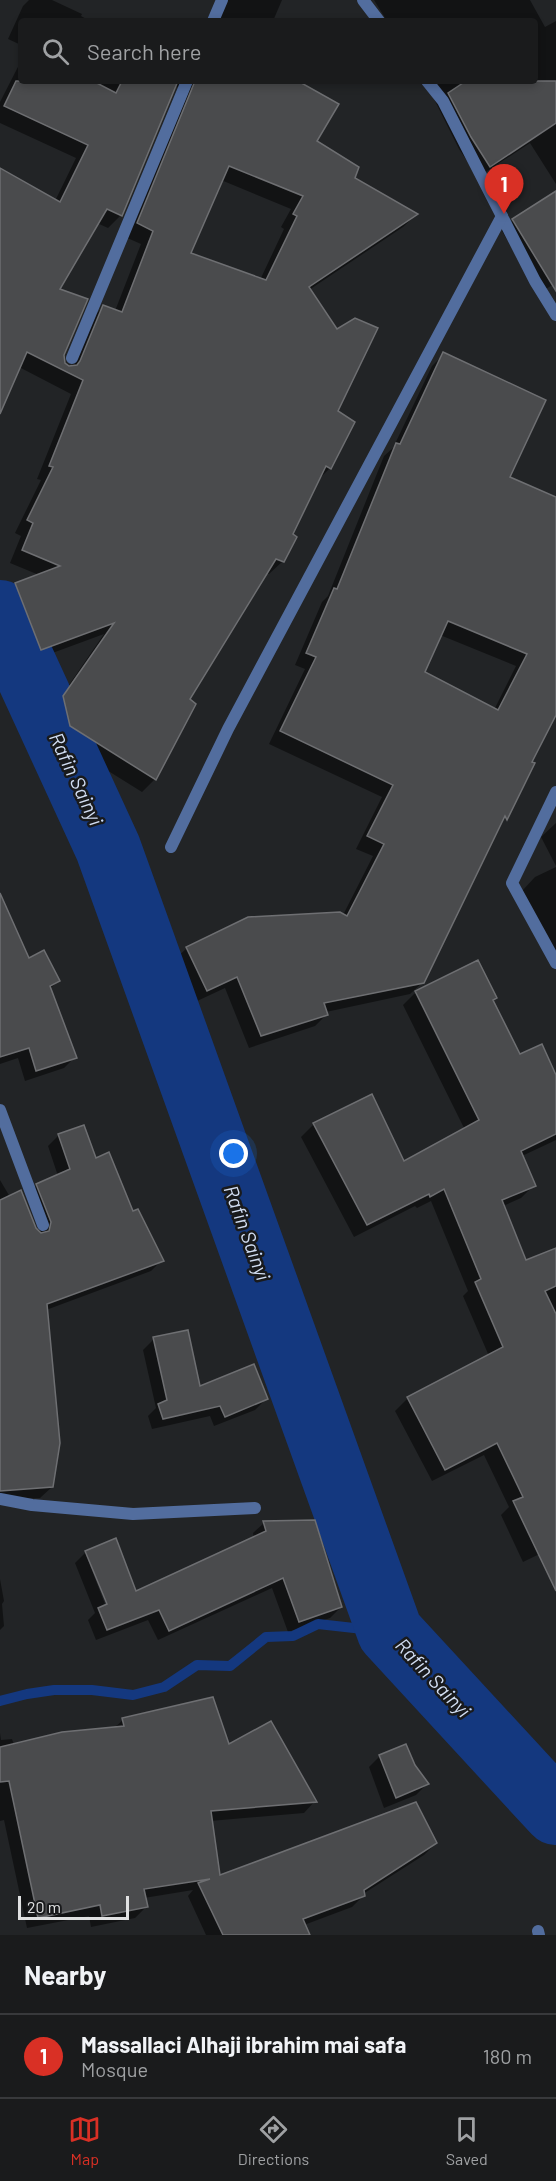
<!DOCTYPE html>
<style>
body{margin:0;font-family:Barlow,sans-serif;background:#232425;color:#f1f3f6}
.scale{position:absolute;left:18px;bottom:15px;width:111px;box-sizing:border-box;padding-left:6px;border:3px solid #e0e1e2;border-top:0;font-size:16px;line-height:21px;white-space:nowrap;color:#e0e1e2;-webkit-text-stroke:4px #191a1c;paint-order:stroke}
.you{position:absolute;left:234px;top:1154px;width:21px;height:21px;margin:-15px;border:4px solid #fff;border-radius:50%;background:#1a73e8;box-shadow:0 0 0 9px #1a73e833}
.badge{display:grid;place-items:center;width:39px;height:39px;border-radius:50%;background:#d93025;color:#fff;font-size:20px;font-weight:700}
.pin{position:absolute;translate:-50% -50px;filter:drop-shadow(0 2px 3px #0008)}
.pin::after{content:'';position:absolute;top:32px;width:21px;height:18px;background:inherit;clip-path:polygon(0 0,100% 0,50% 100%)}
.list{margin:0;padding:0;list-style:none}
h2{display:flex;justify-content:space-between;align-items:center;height:78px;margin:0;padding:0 24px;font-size:26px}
h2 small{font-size:20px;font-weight:400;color:#9fa1a3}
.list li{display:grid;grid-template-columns:39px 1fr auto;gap:18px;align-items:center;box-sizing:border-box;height:84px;padding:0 24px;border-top:2px solid #38393b}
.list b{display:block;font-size:22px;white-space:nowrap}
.list p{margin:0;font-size:20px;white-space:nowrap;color:#9fa1a3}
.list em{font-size:20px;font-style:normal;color:#9fa1a3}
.icon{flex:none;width:33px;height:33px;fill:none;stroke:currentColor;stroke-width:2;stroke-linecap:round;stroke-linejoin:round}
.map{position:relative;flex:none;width:556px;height:1935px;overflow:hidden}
.search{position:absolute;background:#1a1b1c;box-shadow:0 3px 9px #0003;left:18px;right:18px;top:18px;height:66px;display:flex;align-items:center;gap:15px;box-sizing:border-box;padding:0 21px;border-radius:6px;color:#9fa1a3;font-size:22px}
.sheet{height:162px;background:#1a1b1c}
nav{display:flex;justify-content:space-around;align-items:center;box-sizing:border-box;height:84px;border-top:2px solid #38393b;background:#1a1b1c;font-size:16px;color:#9fa1a3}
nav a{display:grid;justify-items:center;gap:3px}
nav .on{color:#d93025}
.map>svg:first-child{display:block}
.shadow{fill:#0007;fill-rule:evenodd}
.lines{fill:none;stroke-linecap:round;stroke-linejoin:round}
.stream{stroke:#14387f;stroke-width:10}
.river{stroke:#14387f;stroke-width:66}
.building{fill:#4a4b4d;stroke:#6e6f72;stroke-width:1.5;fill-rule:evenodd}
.minor{stroke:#526d9e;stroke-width:12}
.labels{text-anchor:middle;stroke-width:5;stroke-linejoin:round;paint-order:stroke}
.water-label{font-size:20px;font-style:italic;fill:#d2def3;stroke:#191a1c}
</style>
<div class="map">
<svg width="556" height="1935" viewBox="0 0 556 1935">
<rect width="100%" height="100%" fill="#222426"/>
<g class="shadow">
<path d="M29,0H52L82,14L81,16L90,21H21V45L8,39L23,6Z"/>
<path d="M227,0H282L273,21H219Z"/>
<path d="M374,0H530L545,27L556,21V184L530,143L478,177L459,149L425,81H535V21H394L393,19L387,21Z"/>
<path d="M21,61V81H295L315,141L353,178L416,215L403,227L309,290L336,412L330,468L317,481L291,535L283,561L269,574L266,573L188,700L155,779L142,792L57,739L51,711L104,634L28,662L3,598L16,585L39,575L10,563L21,536L15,533L41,480L37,479L71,394L19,367L0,410V169L55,201L76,158L0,123V102ZM176,86L181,90L125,237L141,244L115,311L103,307L90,320L71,367L65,365L58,290L97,223L108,228L121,215ZM221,180L291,209L281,227L284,229L260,280L189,254Z"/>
<path d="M556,193V283L539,293L502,231L513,220Z"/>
<path d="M444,354L508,478L556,499V712L423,982L410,994L326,1012L327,1014L315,1026L249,1048L225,988L195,1002L174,960L187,948L248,918L343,915L373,856L356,849L382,797L269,744L305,669L295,665L322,602L328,596L384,456L393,448L432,366ZM440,635L516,666L494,710L423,672Z"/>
<path d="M556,823V866L541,837Z"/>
<path d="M556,867V961L522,891L535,877Z"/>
<path d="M0,905L29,960L58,981L50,989L75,1057L64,1068L25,1081L18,1058L0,1064Z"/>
<path d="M478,962L492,1001L520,1056L556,1078V1140L522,1156L534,1185L521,1198L503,1206L525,1262L556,1249V1546L523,1562L501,1515L509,1507L484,1455L432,1481L395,1411L408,1398L489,1356L463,1296L468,1291L431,1201L417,1208L415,1206L354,1237L301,1137L314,1124L403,1163L465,1130L403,1005L414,994Z"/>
<path d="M59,1135L95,1160L133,1213L162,1260L151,1271L46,1310L52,1487L40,1498L0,1500V1180L10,1197L40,1234L26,1196L37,1185L58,1176L48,1146Z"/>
<path d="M154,1339L199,1388L266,1399L255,1410L214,1426L210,1416L152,1429L148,1416L156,1408L143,1350Z"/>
<path d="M264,1523L341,1607L330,1618L288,1632L272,1588L158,1640L148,1620L96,1640L88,1620L95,1613L75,1563L86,1552L136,1593L254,1538L253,1533ZM86,1555H89L111,1611L108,1612Z"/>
<path d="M0,1579L4,1601L2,1604L4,1626L0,1630Z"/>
<path d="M123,1720L228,1746L315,1801L304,1813L210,1821L218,1877L436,1843L424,1855L363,1894L364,1895L352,1907L304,1925L300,1935H206L188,1896L193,1890L144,1898L146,1907L135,1918L91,1927L89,1916L27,1928L4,1820L0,1821V1733L1,1740L12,1739L14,1745L114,1728Z"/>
<path d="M380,1756L413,1766L427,1784L416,1795L384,1808L369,1767Z"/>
</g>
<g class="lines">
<path class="stream" d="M0,1701L27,1694L54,1690H92L133,1695L164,1687L197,1665L230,1666L266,1637L293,1636L318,1624L390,1632"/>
<path class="river" d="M0,613L108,848L390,1632L556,1812"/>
</g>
<g class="building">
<path d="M16,81H93L116,93L122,81H178L122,216L107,209L60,289L88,299L64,355L65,363L69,366L77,365L80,361L103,305L122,312L153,231L137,223L195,81H298L339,104L317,141L359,167L355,178L418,214L309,287L337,329L355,318L378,328L338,411L355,422L331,469L326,466L293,534L297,537L284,562L276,559L190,699L196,704L156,780L70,726L63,696L114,623L41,650L15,583L60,566L22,550L33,523L27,520L53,467L49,466L83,380L27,352L0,414V168L60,202L88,145L4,106ZM229,166L303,196L293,214L297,216L266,280L191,253Z"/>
<path d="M466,81H556V123L490,167L471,137L448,93Z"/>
<path d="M556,191V291L512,219Z"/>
<path d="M443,352L546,400L510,477L556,497V715L532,762L535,763L507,820L505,816L424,983L324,1003L328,1015L261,1036L237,977L207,991L186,947L248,917L340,912L347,916L384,844L367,836L393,785L280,731L316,657L306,653L334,588L337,589L396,443L400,444ZM448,621L527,654L498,710L425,672Z"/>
<path d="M0,893L29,958L44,950L60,981L50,986L77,1058L36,1071L29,1048L0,1057Z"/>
<path d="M478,960L497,998L493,1000L520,1054L542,1044L556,1075V1134L521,1151L536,1186L502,1200L526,1260L556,1248V1286L545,1291L556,1314V1591L513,1501L523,1497L497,1443L445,1470L407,1397L503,1347L475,1282L481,1279L444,1189L430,1197L429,1194L367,1225L313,1123L372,1094L404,1161L479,1120L415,991Z"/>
<path d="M84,1125L96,1158L109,1152L133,1211L138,1209L164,1261L47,1304L60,1443L53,1487L0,1491V1200L21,1190L36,1228L41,1233L49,1231L51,1222L36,1184L70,1169L58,1134Z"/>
<path d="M188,1330L200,1386L254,1364L268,1399L225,1417L220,1406L163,1419L158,1404L167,1400L153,1337Z"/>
<path d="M315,1520L342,1607L299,1622L283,1578L169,1631L159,1610L107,1630L98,1608L107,1604L85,1551L116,1538L136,1591L266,1531L263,1521Z"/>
<path d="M213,1697L229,1744L271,1721L317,1802L211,1811L220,1875L416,1802L437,1843L364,1890L365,1896L303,1919L310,1935H223L198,1883L210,1879L144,1889L148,1907L102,1916L100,1905L38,1918L9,1781L0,1782V1747L62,1732L124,1726L122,1718Z"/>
<path d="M406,1744L415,1765L429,1784L396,1798L379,1755Z"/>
</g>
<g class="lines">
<g class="minor">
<path d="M363,0L379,21"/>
<path d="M213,21L222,0"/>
<path d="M427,81L443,101L535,281L556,315"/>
<path d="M72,358L187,81"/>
<path d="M556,792L512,883L556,963"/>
<path d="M171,847L228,729L502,216"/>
<path d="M0,1110L43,1225"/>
<path d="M0,1499L32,1505L133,1514L255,1508"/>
<path d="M538,1931L539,1935"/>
</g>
</g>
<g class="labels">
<g class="water-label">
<text transform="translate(76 779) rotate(65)" y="7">Rafin Sainyi</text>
<text transform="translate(247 1233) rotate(70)" y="7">Rafin Sainyi</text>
<text transform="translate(433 1678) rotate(47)" y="7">Rafin Sainyi</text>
</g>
</g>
</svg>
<div class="scale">20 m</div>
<div class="you"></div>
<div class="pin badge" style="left:504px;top:214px">1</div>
<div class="search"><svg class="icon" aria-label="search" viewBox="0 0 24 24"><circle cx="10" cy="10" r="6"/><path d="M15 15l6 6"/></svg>Search here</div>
</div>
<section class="sheet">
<h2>Nearby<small></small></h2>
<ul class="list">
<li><span class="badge">1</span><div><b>Massallaci Alhaji ibrahim mai safa</b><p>Mosque</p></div><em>180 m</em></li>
</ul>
</section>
<nav>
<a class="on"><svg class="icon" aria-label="map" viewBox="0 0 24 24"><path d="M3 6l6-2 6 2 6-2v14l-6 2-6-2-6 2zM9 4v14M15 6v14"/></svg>Map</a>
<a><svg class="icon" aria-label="directions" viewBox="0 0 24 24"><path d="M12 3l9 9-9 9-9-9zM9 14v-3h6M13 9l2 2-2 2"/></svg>Directions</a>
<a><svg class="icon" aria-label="saved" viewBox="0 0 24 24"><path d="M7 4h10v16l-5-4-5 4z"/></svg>Saved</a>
</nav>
